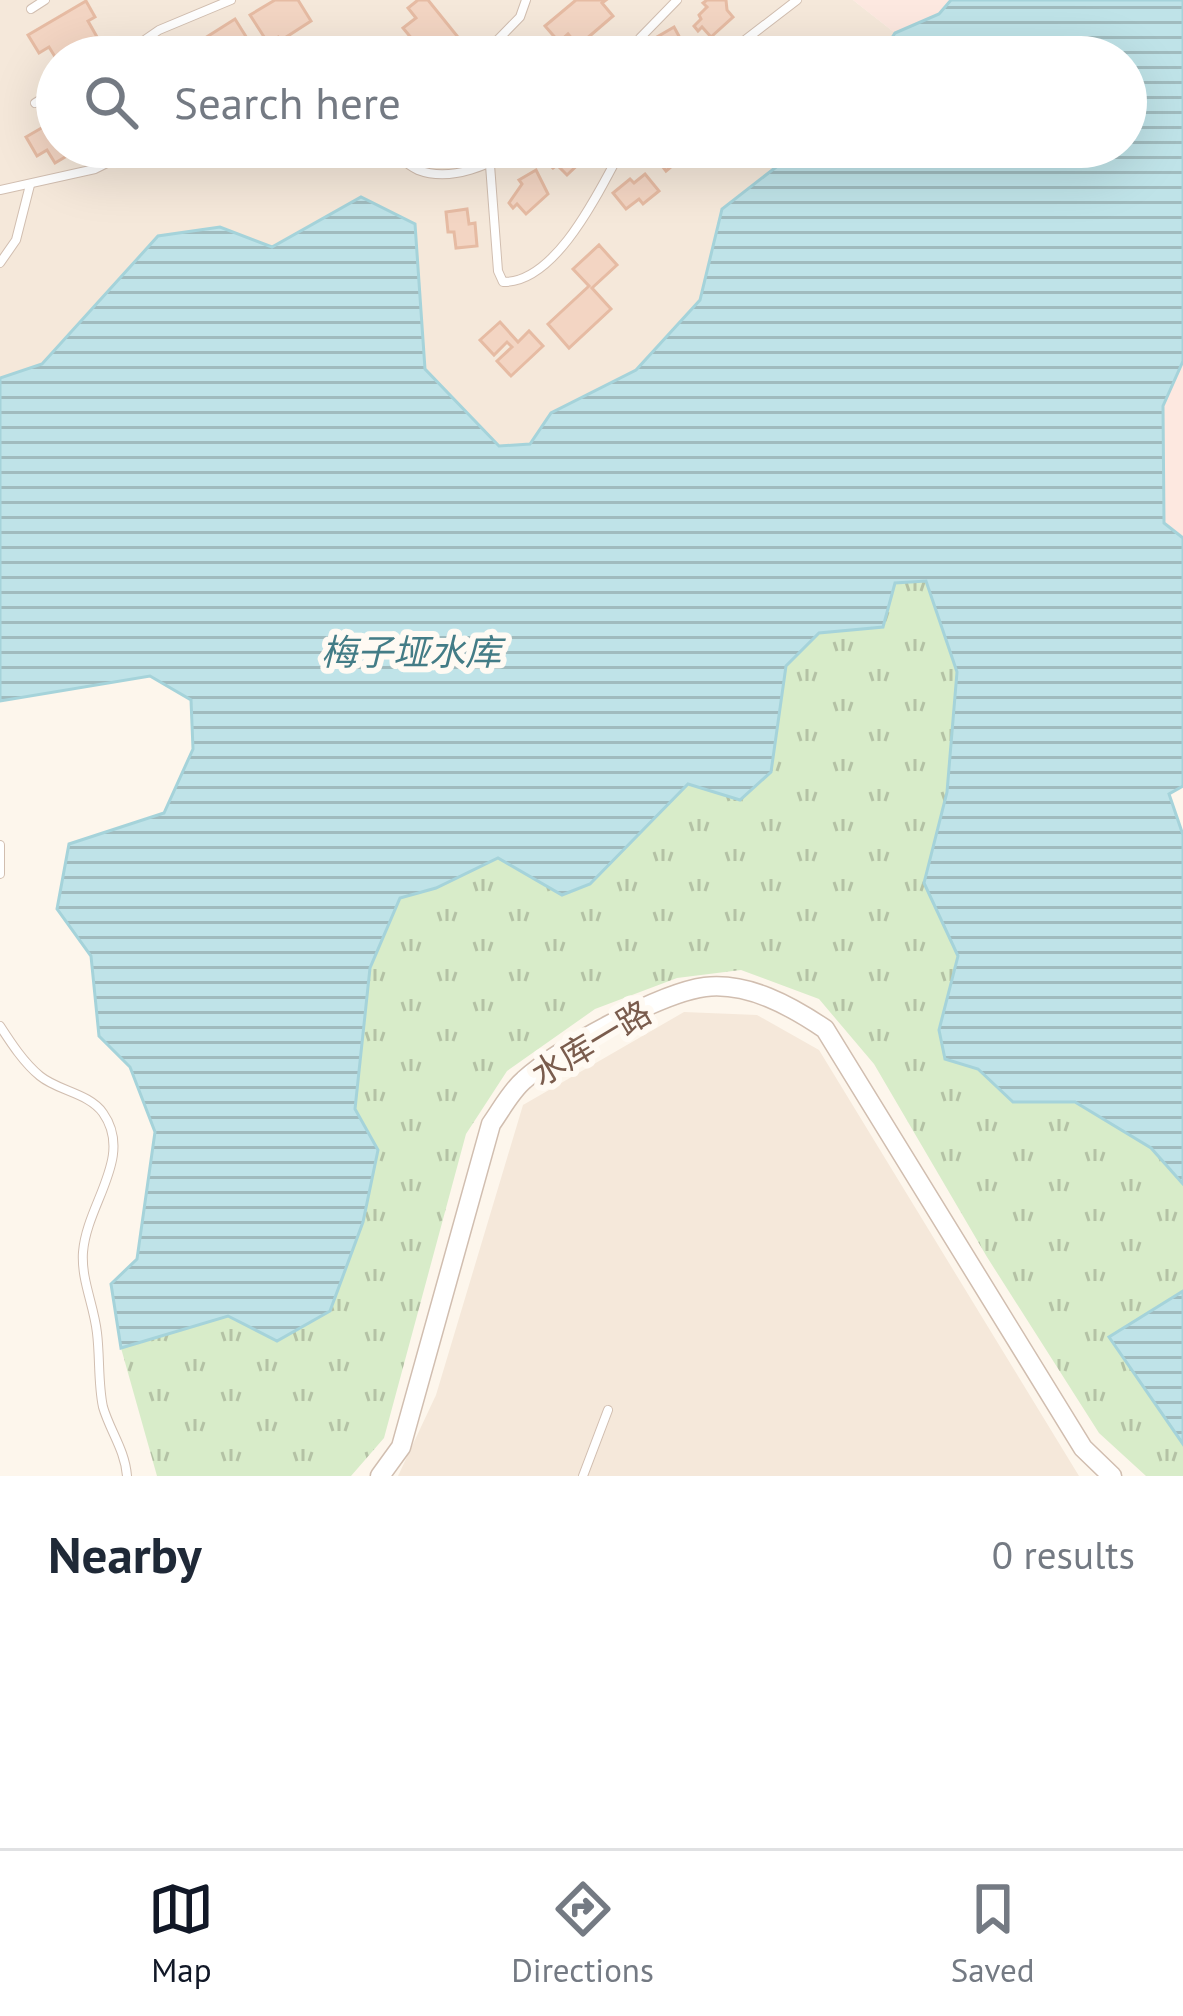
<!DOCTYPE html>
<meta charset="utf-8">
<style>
body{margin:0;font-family:"PT Sans","Noto Sans SC",sans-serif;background:#f6f6f7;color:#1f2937}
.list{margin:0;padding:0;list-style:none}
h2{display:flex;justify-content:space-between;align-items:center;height:156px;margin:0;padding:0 48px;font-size:51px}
h2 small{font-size:39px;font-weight:400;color:#747a83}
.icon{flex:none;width:66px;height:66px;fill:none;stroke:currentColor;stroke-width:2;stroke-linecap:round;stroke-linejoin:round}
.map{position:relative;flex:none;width:1183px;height:1476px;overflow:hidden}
.search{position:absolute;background:#fff;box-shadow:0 12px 48px #0002;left:36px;right:36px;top:36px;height:132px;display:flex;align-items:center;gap:30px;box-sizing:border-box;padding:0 42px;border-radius:66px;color:#747a83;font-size:45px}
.sheet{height:372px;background:#fff}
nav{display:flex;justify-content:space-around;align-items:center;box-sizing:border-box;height:168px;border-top:3px solid #e0e1e3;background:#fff;font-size:33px;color:#747a83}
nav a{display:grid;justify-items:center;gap:6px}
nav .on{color:#111827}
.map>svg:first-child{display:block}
.residential{fill:#f5e8da}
.commercial{fill:#fde8e0}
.grass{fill:url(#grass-tufts)}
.water{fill:url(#water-rules);stroke:#a5d3da;stroke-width:3}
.building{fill:#f3d5c3;stroke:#e6bba3;stroke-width:3}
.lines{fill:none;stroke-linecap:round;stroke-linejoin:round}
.service-casing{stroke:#d1beb0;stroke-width:10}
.tertiary-casing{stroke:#d1beb0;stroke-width:21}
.service{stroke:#fff;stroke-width:8}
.tertiary{stroke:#fff;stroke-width:18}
.labels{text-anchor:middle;stroke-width:12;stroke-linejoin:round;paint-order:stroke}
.street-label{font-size:33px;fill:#7a5c4d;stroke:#fffaf3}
.water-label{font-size:36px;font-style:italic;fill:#437c86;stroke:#fffaf3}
</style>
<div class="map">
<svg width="1183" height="1476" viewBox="0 0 1183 1476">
<defs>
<pattern id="grass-tufts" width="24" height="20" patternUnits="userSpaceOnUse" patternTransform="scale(3)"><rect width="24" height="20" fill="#d8ecc9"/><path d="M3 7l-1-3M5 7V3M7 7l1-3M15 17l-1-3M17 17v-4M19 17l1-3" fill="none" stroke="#b4c2a5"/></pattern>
<pattern id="water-rules" width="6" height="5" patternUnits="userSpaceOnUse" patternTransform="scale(3)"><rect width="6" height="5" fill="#bfe3e8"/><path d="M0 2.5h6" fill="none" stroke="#a0bbbe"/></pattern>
</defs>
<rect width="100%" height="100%" fill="#fdf6ec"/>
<g class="residential">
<path d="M0,0H853L895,33L880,57H57V147H802L722,209L700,300L636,371L551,413L530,444L499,446L425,369L415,224L361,197L272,247L220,227L158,236L42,364L0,378Z"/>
<path d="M684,1012L757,1015L819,1050L1079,1476H398L436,1395L523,1105Z"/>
</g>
<g class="commercial">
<path d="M853,0H951L939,14L895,33Z"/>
<path d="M1183,362V538L1164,524L1163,406Z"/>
</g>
<path class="grass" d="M926,581L957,672L947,792L924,883L958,956L939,1030L1013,1102H1075L1151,1148L1183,1184V1291L1110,1337L1183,1444V1476H1146L1099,1433L987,1257L874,1064L819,999L741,970L677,978L595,1009L507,1071L466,1134L384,1438L351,1476H157L121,1348L228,1316L363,1222L378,1151L355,1110L370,967L399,898L436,888L498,858L590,884L688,784L771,772L786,666L819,633L883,627L895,583Z"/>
<g class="water">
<path d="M951,0H1183V361L1163,406L1164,523L1183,538V786L1169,794L1183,835V1184L1151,1148L1075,1102H1013L978,1069L945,1059L939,1030L958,956L924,883L947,792L957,672L926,581L895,583L883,627L819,633L786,666L771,772L740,800L688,784L590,884L562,895L498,858L436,888L400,898L370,968L355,1109L378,1150L363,1222L330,1311L277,1341L228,1316L121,1348L111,1284L137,1259L155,1132L130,1067L99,1036L91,956L57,909L69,844L164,813L193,749L191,700L150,676L0,701V378L42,364L158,236L220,227L272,247L361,197L415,224L425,369L499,446L530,444L551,413L636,370L700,300L722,209L802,147H1126V57H880L895,33L939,14Z"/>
<path d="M1183,1291V1444L1109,1337Z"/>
</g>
<g class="building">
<path d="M275,0H298L311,21L280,41L278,37L268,43L250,15Z"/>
<path d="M418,0H428L466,47L454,57L446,53L441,57H427L403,28L416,18L408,8Z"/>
<path d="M576,0H606L602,3L613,16L578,46L568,34L559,42L545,26Z"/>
<path d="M707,0H726L727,10L733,17L711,37L702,27L698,31L694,26L701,19L699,15L707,7L703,3Z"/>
<path d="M86,1L95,17L88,21L97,37L57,60L49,47L39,53L28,35Z"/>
<path d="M235,19L255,51L245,57H202L194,45Z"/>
<path d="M674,27L687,51L680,57H650L654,53L652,48L660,41L657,37Z"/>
<path d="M57,119V147H82L55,163L47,150L37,156L26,137Z"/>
<path d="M560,147H582L588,155L567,175L557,165L553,168L549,164Z"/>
<path d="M662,147H695L699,152L682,165L679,160L666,171L653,154Z"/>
<path d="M536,170L548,194L526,214L517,204L513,208L509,203L522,184L519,180Z"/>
<path d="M645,174L659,191L643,204L639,199L626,209L613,193L630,179L634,183Z"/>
<path d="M467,209L469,224L475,223L477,246L456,248L454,232H448L446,212Z"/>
<path d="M599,245L617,265L592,288L611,309L569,348L548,324L589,286L573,269Z"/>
<path d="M500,322L518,342L529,331L543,346L511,376L497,361L512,347L507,342L494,355L480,340Z"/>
</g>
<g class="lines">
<defs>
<g id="service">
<path d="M31,9L45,0"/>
<path d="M120,57L159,30L231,0"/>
<path d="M481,57L520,17L526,0"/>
<path d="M632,57L640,38L677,0"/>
<path d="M723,57L797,0"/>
<path d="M35,103L57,89"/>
<path d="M387,147C396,154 408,166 418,170C452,183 491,164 519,147"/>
<path d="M490,165L498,271L503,282C557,283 600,189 623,147"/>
<path d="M0,190L95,169L139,147"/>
<path d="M0,263L16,240L30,185"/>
<path d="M0,845V874"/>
<path d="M0,1026C11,1043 24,1063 40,1076C58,1091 89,1093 103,1113C134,1157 87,1203 83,1252C81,1280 94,1305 97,1333C100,1357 98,1384 103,1407C110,1431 125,1450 127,1476"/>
<path d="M583,1476L608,1410"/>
</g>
<path id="tertiary" d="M380,1476L401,1447L491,1124C501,1110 511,1091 524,1080C558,1049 660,993 705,987C748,982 791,1006 825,1029L1083,1448L1112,1476"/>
</defs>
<use href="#service" class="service-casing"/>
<use href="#tertiary" class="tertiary-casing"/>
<use href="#service" class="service"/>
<use href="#tertiary" class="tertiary"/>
</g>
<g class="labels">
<g class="street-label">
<text transform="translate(591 1043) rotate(-31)" y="12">水库一路</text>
</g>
<g class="water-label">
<text x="411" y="665">梅子垭水库</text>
</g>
</g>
</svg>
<div class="search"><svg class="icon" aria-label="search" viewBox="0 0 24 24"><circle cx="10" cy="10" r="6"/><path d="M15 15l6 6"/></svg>Search here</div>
</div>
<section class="sheet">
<h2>Nearby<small>0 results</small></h2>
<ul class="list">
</ul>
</section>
<nav>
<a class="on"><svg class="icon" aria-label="map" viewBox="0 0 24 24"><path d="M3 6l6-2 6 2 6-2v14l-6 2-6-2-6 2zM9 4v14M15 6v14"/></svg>Map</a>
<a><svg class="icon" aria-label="directions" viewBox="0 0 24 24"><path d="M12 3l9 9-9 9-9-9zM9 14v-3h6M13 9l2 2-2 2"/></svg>Directions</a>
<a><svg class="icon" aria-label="saved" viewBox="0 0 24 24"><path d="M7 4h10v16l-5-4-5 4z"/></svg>Saved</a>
</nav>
